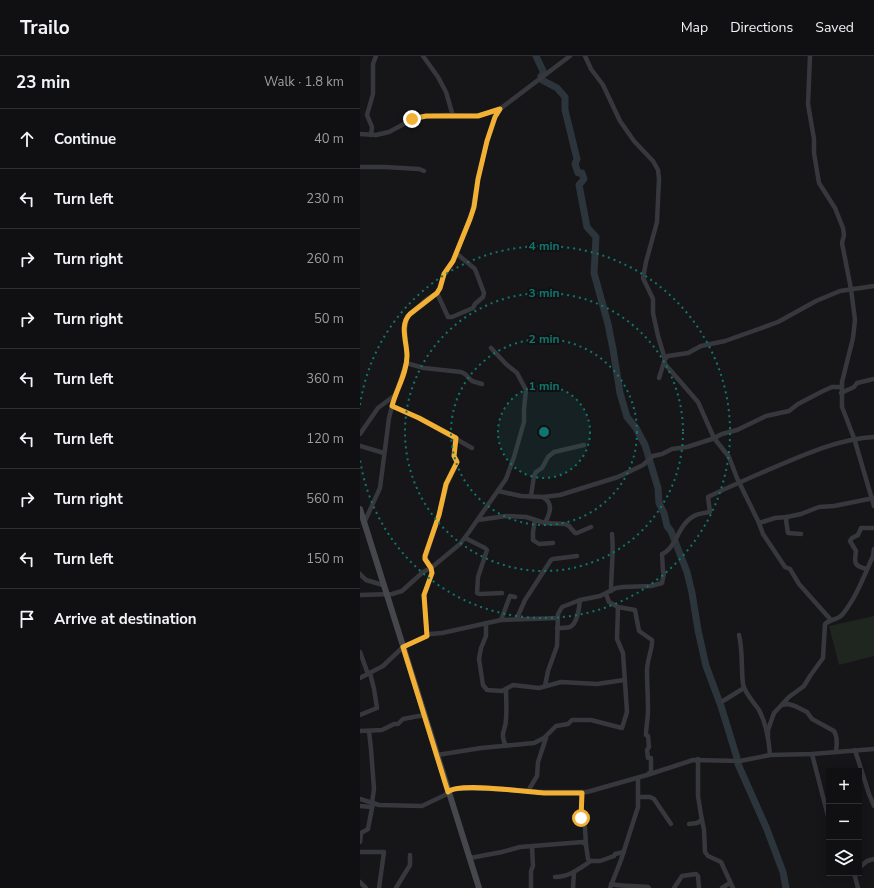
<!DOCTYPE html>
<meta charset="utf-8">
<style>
body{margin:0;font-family:"Nunito Sans",sans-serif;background:#1e1e20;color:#f1f3f6}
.controls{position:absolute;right:12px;bottom:12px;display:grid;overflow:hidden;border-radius:0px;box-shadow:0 2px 10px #0003}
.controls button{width:36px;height:36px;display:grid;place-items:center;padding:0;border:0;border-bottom:1px solid #303032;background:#101012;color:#f1f3f6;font:20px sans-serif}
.stop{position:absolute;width:12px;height:12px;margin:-9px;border:3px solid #f2b134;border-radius:50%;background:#fff}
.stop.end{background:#f2b134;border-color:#fff;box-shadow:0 1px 4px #0008}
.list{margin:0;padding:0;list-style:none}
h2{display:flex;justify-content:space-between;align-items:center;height:52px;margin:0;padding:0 16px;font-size:17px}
h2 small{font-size:13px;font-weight:400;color:#9c9d9f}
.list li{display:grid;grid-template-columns:26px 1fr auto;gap:12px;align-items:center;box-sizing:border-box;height:60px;padding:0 16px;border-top:1px solid #303032}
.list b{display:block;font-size:15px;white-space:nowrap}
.list em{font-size:13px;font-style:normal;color:#9c9d9f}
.icon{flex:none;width:22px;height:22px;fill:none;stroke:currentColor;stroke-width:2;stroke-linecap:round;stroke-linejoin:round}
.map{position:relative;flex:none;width:514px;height:832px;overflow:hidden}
header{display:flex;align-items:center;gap:24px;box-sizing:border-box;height:56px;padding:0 20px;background:#101012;border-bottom:1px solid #303032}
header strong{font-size:19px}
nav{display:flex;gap:22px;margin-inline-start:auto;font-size:14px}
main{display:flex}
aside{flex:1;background:#101012}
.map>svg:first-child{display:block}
.pitch{fill:#1e261f}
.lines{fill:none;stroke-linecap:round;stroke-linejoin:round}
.river{stroke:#2c353c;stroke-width:7}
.street{stroke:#37383d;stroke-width:4.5}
.secondary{stroke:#45474d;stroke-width:6}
.route{stroke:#f2b134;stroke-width:5}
.ring{fill:none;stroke:#0f766e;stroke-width:2;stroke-dasharray:2 4}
.centre{fill:#0f766e;stroke:#111113;stroke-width:2}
.ring-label{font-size:12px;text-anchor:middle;font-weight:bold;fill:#0f766e;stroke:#111113;stroke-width:4;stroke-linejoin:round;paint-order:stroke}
</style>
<header>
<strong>Trailo</strong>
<nav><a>Map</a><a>Directions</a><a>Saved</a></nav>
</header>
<main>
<aside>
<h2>23 min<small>Walk · 1.8 km</small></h2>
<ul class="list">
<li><svg class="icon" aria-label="ahead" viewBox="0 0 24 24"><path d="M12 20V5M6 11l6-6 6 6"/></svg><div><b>Continue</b></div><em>40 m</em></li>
<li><svg class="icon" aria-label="left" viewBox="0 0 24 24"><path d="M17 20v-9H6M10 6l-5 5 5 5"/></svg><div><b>Turn left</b></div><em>230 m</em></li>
<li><svg class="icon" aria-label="right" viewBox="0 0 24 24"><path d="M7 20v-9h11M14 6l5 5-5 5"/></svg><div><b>Turn right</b></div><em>260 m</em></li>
<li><svg class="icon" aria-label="right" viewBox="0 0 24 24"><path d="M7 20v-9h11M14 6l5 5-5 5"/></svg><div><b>Turn right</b></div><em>50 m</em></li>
<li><svg class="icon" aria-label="left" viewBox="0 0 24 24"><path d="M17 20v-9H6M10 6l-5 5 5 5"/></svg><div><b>Turn left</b></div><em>360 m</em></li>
<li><svg class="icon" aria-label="left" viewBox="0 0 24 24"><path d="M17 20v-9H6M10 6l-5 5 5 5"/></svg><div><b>Turn left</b></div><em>120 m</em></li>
<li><svg class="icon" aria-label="right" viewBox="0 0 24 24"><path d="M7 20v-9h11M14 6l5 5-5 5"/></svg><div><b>Turn right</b></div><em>560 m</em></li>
<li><svg class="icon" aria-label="left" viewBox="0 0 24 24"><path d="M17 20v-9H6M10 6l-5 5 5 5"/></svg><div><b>Turn left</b></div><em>150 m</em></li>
<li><svg class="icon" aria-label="arrive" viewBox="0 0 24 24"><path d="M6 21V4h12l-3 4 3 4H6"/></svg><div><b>Arrive at destination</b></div></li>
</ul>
</aside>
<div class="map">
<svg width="514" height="832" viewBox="0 0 514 832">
<rect width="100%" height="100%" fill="#161618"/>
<path class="pitch" d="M514,560V600L479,609L469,570Z"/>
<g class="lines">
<g class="river">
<path d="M176,0L184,17L181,20"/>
<path d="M182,24L197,32L205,41V54L216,99L217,103L215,108L218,117H222L224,123L219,129L227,171L236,181L234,217L248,268L253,293L260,337L267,361L276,372L285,389L298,432L299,447L304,457L307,470L311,475L327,516L332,537L338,574L346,610L361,650L377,702"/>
<path d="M378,708L406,771L423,816L426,832"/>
</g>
<g class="street">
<path d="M63,0L78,21L86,36L93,60"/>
<path d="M225,0L231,13L243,29L260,65L274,85L293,105L298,114L299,123L297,166L286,206L283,222L293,243V257L298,280L304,300L305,308L338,346L354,382L369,401L377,422L399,467L403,478L425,511L430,513L439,528L471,564"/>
<path d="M450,0L448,48L454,83V97L459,127L475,152L483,172L484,179L482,187L491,233L495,264L493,282L482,326V351L494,382L514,450"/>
<path d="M0,78L16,79L29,76L57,61L86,59L117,60L140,53"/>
<path d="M11,79L12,71L7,59L13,38V8L16,0"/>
<path d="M0,111H25L59,113L64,115"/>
<path d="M77,237L88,261H92L113,252L115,248L123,241L124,237L115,213L96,197"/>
<path d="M305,303L308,300L328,297L341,290L365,285L418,266L456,245L480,235L514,230"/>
<path d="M46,307L64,312L101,316L105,318L112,325L122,328"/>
<path d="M299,322L304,306"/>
<path d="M481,337L494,331L497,327L514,323"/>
<path d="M32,350L59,362L112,392"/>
<path d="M0,378L18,352L34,340"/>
<path d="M0,390L24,397"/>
<path d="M138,435L161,440L183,441L200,439L258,421L283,409L293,400L302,398L312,393L327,391L352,383L362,378L377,374L406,360L429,355L438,348L463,335L472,331H482"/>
<path d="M171,440L174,420L176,416L182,412L188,401L194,396L224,389"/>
<path d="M183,441C194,448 190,457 185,467"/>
<path d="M118,464L146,460L166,461L185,467L205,468L209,470L215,477H217L231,471"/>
<path d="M175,464L173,476V484L179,488L193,487"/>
<path d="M4,467L20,432L29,362L35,339L40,326L46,307L47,298L45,274L47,261L67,243L77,237L80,233L84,218L93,205L112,157L118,123L127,85L135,61L140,53L210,0"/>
<path d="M399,467L415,462L427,461"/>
<path d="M441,478L428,477L426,464L427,461L441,458L459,451L474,450L514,442"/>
<path d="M105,482L125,492L127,494L118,521L117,537L120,538L142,537"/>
<path d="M507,513C494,510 494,507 496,495L490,485L492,482L498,479L501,472H514"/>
<path d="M0,518L6,524L23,529"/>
<path d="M251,535C251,516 254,497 252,478"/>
<path d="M246,538L249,546L258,551L275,554L279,575L292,584C293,591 287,604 287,614C287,627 288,641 288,654C288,663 286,671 286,679L288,680L289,691L287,694L288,702H291V715L288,718"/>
<path d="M0,539L32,538L42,535L63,516L71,512L100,488L109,476L146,423L154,401L164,366V353L166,334L157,317L146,308L131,292"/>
<path d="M157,562L165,544L191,504L193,503L217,500"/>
<path d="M141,564L150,540L155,541"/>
<path d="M126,567V580L121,592L119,603L123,629L127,634L142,635L153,629L179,632L201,626L237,628L264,624"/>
<path d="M197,572C201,572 206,572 210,571C218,567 219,552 220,544"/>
<path d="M379,579C383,595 381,611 383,628C385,638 394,646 399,654C406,667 409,685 410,699"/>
<path d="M67,580L64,539L72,517L71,512L65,503L79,459L87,428L97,407V404L94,400L95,382"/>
<path d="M0,596L8,618"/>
<path d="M0,622L23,610L43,591L70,578L82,577L141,564L197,562"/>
<path d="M185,630L188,615L197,590L198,558L202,551L220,544L240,540L256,532L263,531L291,530L302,527L304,517L303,516L302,498C316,493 318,468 334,460C339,457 345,457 350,456L348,441C366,432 383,425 401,417C437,402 475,383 514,381"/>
<path d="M146,634C146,643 147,653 146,663C146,675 139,676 146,690"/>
<path d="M363,645L384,632"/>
<path d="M422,649L428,648L435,650L447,656L452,663L474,675C477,680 477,689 476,695"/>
<path d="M0,659L17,652L14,633L10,617"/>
<path d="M0,675L22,674L34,668H38L43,663L64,659"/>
<path d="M9,675L11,693L14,733L12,747"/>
<path d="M408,683V674L414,657L429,641L444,630L450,620L463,602L465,568C470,563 477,564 482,559C496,542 504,520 513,500L514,493"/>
<path d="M495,694L509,738L514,750"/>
<path d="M452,698L469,764"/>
<path d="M77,699L121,692L174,687L184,682L196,670L208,668L212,664H231L262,672L267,656L263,597L257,583L258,551"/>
<path d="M338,703V740L341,759L344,774L345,796L348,800L361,806L373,832"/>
<path d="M168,735L177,720L178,706L186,682"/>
<path d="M222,737L221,757L225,772L226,789"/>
<path d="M279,741H290L294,743L311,768"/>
<path d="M0,743L19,749L62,750L85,739L90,734L105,732L156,734L183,736H227L287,719L333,704L380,705L410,699L452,698L514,693"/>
<path d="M0,750L12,751"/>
<path d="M329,768L337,767L342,764"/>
<path d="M0,786L1,777L8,773L13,747"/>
<path d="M0,796H24L19,832"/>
<path d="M110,802L142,796L160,791L223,786L226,789L228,803L230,805H240L254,800L255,798L264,796"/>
<path d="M499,812L507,805L514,803"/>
<path d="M494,817L498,832"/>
<path d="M195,821C209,821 219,813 231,805"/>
<path d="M0,826L6,832"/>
<path d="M251,828C264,831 276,829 288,831L289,832"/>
<path d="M36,832L50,809V799"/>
<path d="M171,832V815L173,810L172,790"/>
<path d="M213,832L214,816"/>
<path d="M250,832L261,804L278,751V722"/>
<path d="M314,832L322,820L336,818L338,820L339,832"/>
<path d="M362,832L370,827"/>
</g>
<path class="secondary" d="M0,453L119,832"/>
</g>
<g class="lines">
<path class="route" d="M52,63L66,60H118L140,53L135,61L127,85L118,123L114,151L110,163L93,205L84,218L80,232L77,237L50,258C39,269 47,286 47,300C47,317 36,334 32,350L59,362L96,382L94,400L97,406L86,428L79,459L65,500V503L71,512L72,517L64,539L67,580L43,591L88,736C98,726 167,736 184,737C196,737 209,737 222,737L221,762"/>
</g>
<circle cx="184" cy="376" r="46" fill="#0f766e" fill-opacity=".12"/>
<g class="ring">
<circle cx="184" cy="376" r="46"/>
<circle cx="184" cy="376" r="93"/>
<circle cx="184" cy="376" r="139"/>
<path d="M0 349A186 186 0 1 1 0 403"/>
</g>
<circle cx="184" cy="376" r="6" class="centre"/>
<g class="ring-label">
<text x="184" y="194">4 min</text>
<text x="184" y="241">3 min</text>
<text x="184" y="287">2 min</text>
<text x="184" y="334">1 min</text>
</g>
</svg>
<div class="controls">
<button>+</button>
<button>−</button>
<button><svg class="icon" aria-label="layers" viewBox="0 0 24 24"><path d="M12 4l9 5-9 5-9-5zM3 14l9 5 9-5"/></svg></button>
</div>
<div class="stop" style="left:221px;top:762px"></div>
<div class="stop end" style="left:52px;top:63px"></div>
</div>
</main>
